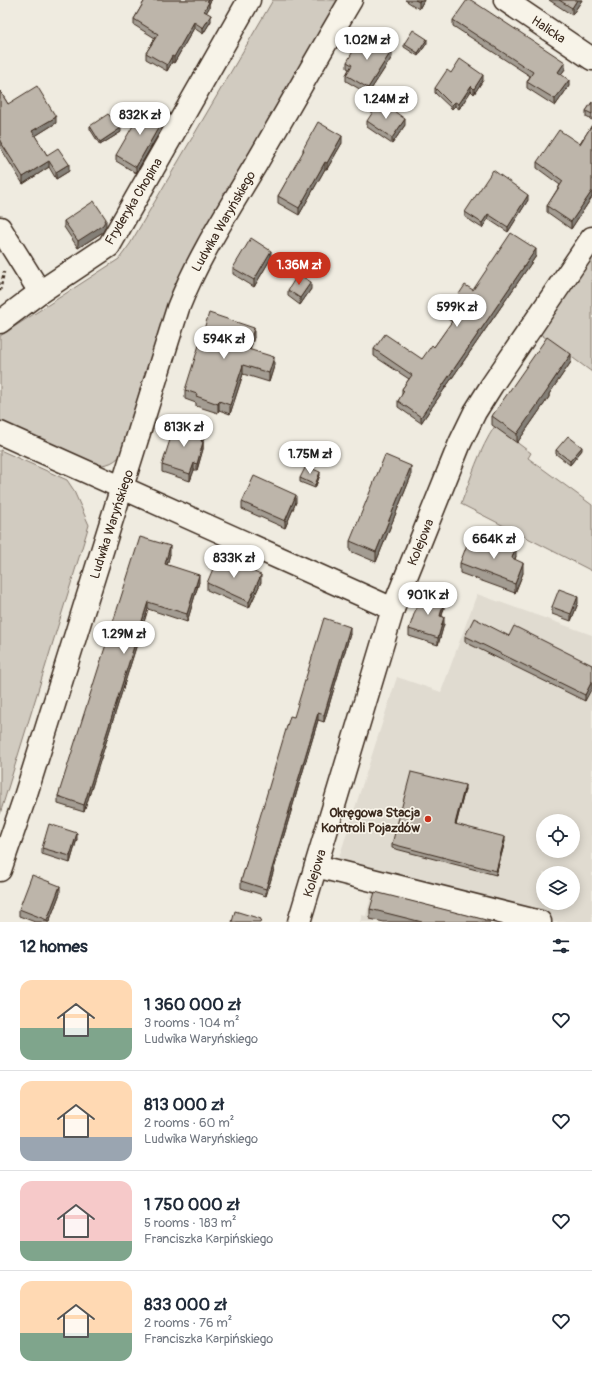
<!DOCTYPE html>
<meta charset="utf-8">
<style>
body{margin:0;font-family:Pangolin,sans-serif;background:#f6f6f7;color:#1f2937;height:100vh;display:flex;flex-direction:column;font-size:15px;white-space:nowrap}
*{box-sizing:border-box;margin:0}
p{font-size:13px;color:#747a83}
.icon{flex:none;width:22px;height:22px;fill:none;stroke:currentColor;stroke-width:2;stroke-linecap:round;stroke-linejoin:round}
.map{position:relative;height:922px;overflow:hidden}
.details{display:flex;flex-direction:column;background:#fff;flex:1}
.details>*{flex:none}
.buttons{position:absolute;left:536px;top:814px;display:grid;gap:8px}
.buttons a{display:grid;place-items:center;width:44px;height:44px;border-radius:50%;background:#fff;box-shadow:0 2px 10px #0003;font-size:20px}
.price{position:absolute;translate:-50% -34px;padding:0 9px;border-radius:14px;background:#fff;color:#222;font-size:13px;line-height:26px;filter:drop-shadow(0 1px 2px #0008)}
.price::after{content:'';position:absolute;left:50%;top:24px;width:12px;height:9px;margin-left:-6px;background:inherit;clip-path:polygon(0 0,100% 0,50% 100%)}
.price.active{background:#c8321e;color:#fff}
ul{padding:0;list-style:none}
li{display:flex;align-items:center;gap:12px;height:100px;padding:0 20px}
li+li{border-top:1px solid #e0e1e3}
li span{display:grid;place-items:center;flex:none;width:112px;height:80px;border-radius:12px;color:#555}
li>.icon{margin-inline-start:auto}
span .icon{width:48px;height:48px;fill:#fffc;stroke-width:1}
li b{font-size:17px}
h2{display:flex;justify-content:space-between;align-items:center;height:48px;padding:0 20px;font-size:17px}
.map>svg:first-child{display:block}
</style>
<div class="map">
<svg width="592" height="922" viewBox="0 0 592 922">
<rect width="100%" height="100%" fill="#efebe0"/>
<filter id="ink" filterUnits="userSpaceOnUse"><feTurbulence type="fractalNoise" baseFrequency=".025" numOctaves="2"/><feDisplacementMap in="SourceGraphic" scale="8" xChannelSelector="R" yChannelSelector="G"/><feConvolveMatrix kernelMatrix="1 2 1 2 8 2 1 2 1" color-interpolation-filters="sRGB"/></filter>
<g filter="url(#ink)">
<path fill="#e0dbd0" fill-rule="evenodd" d="M477,594L592,635V922H360L362,915L366,916L375,880L335,870L397,677L441,692ZM543,821H573V851H543ZM543,873H573V903H543Z"/>
<g fill="#d1cbc0" stroke="#867a6f">
<path d="M273,0H342L208,231L125,450C116,462 108,467 92,464L0,423V336L119,259L130,244L161,191Z"/>
<path d="M592,256V372L539,333Z"/>
<path d="M495,426L531,453L528,458L592,505V571L461,504C471,478 479,450 495,426Z"/>
<path d="M0,450L67,480L73,489L89,525L0,814Z"/>
</g>
<g fill="none" stroke-linecap="round" stroke-linejoin="round">
<g stroke="#3b2a1e" stroke-width="25">
<g id="minor">
<path d="M505,0L592,59"/>
<path d="M0,228L40,292"/>
<path d="M0,322L40,292L109,246L249,0"/>
<path d="M0,433L393,609"/>
<path d="M316,866L540,922"/>
<path d="M0,870L25,797L178,308C198,257 228,211 256,164C288,109 319,54 351,0"/>
<path d="M299,922L393,609L460,443L475,412L492,385L592,238"/>
</g>
</g>
<path stroke="#3b2a1e" stroke-width="2.5" stroke-dasharray="3 3" stroke-linecap="butt" d="M0,291L4,272"/>
<use href="#minor" stroke="#f7f3e8" stroke-width="22"/>
</g>
<g fill="#a39c92" stroke="#3b2a1e">
<path d="M145,0H211L209,4V8L206,12L211,21L203,34L194,28L174,63L172,62L167,71L146,59V53L155,38L134,25V19Z"/>
<path d="M405,0H424L419,9Z"/>
<path d="M549,0H582L572,15Z"/>
<path d="M453,20L565,69L561,74L569,86L555,106L527,88V82L530,76L453,26Z"/>
<path d="M427,43L418,56L404,47V44Z"/>
<path d="M362,47L392,57L368,94L346,81V75L349,69L347,68V62Z"/>
<path d="M451,73L483,80L474,94L471,91L459,109L455,106L452,109L435,93V88Z"/>
<path d="M0,91L8,104L56,123L35,136L47,155L69,171L56,179L49,167L23,184L0,147Z"/>
<path d="M592,102V120L586,117V111Z"/>
<path d="M367,121L405,125L392,144L367,127Z"/>
<path d="M165,123L136,173L116,161V155Z"/>
<path d="M592,125V197L571,229L547,212V206L560,185L537,168V162L580,144Z"/>
<path d="M90,126L121,132L100,145L90,129Z"/>
<path d="M342,143L327,169H325L299,215L278,203V196L303,153V149Z"/>
<path d="M528,200L508,232L488,219L482,228L465,217V212Z"/>
<path d="M64,221L106,226L103,232L78,248L64,227Z"/>
<path d="M536,256L421,423L398,407V401L402,395V389L409,379L374,356V349L422,359L434,347L452,322L447,318V312L473,290Z"/>
<path d="M271,258L254,287L233,274V268Z"/>
<path d="M311,289L300,305L288,296V290Z"/>
<path d="M254,337L250,350L274,366L269,382L243,374L230,414L219,410L218,413L196,406V403L185,399V390Z"/>
<path d="M571,362L549,394V397L517,443L492,425V416Z"/>
<path d="M204,437L203,442V449L197,470H194L190,481L162,472V465Z"/>
<path d="M556,450H582L570,465L556,454Z"/>
<path d="M320,475L315,488L300,482V478Z"/>
<path d="M411,476L376,562L350,551V541Z"/>
<path d="M242,502H296L285,528L242,509Z"/>
<path d="M489,549L516,556L515,560L523,573L515,593L460,573V563Z"/>
<path d="M170,554L167,565L199,582L187,622L148,609L84,812L58,804V796Z"/>
<path d="M261,582L249,608L207,590V583Z"/>
<path d="M578,603L571,621L552,614V607Z"/>
<path d="M444,608L442,616L444,624L438,645L409,636V629Z"/>
<path d="M350,634L324,722L318,720L266,896L241,888V881L294,717Z"/>
<path d="M465,636H509L592,665L585,701L465,642Z"/>
<path d="M465,789L456,825L505,841L496,875L392,848V844Z"/>
<path d="M77,839L70,863L42,854V848Z"/>
<path d="M60,893L49,922H35L19,916V909Z"/>
<path d="M370,909L494,922H384L370,919Z"/>
</g>
<g fill="#847f77" stroke="#3b2a1e">
<path d="M208,0H211L209,4V8L204,17V11Z"/>
<path d="M420,0H424L419,9V2Z"/>
<path d="M577,0H582L572,15V8Z"/>
<path d="M211,15V21L203,34V28Z"/>
<path d="M194,22V28L174,63V57Z"/>
<path d="M427,39V43L418,56V53Z"/>
<path d="M392,50V57L368,94V88Z"/>
<path d="M172,56V62L167,71V65Z"/>
<path d="M565,62V69L558,79V72Z"/>
<path d="M483,75V80L474,94V89Z"/>
<path d="M569,80V86L555,106V99Z"/>
<path d="M471,86V91L459,109V104Z"/>
<path d="M455,102V106L452,109V105Z"/>
<path d="M165,116V123L136,173V167Z"/>
<path d="M56,117V123L32,138V131Z"/>
<path d="M405,119V125L392,144V138Z"/>
<path d="M121,128V132L100,145V142Z"/>
<path d="M342,136V143L327,169V163Z"/>
<path d="M49,161V167L23,184V177Z"/>
<path d="M325,162V169L299,215V208Z"/>
<path d="M69,164V171L56,179V172Z"/>
<path d="M592,191V197L571,229V222Z"/>
<path d="M528,195V200L508,232V227Z"/>
<path d="M488,214V219L482,228V223Z"/>
<path d="M106,219V226L103,232L78,248V241Z"/>
<path d="M536,249V256L421,423V417Z"/>
<path d="M271,251V258L254,287V280Z"/>
<path d="M311,282V289L300,305V298Z"/>
<path d="M254,328V337L248,358V349Z"/>
<path d="M571,354V362L549,394V397L517,443V434Z"/>
<path d="M274,357V366L269,382V373Z"/>
<path d="M243,365V374L230,414V405Z"/>
<path d="M219,401V410L218,413V404Z"/>
<path d="M204,430V437L201,448V441Z"/>
<path d="M203,442V449L197,470V464Z"/>
<path d="M582,447V450L570,465V461Z"/>
<path d="M194,463V470L190,481V474Z"/>
<path d="M411,466V476L376,562V552Z"/>
<path d="M320,472V475L315,488V485Z"/>
<path d="M296,495V502L285,528V521Z"/>
<path d="M170,546V554L165,572V564Z"/>
<path d="M516,546V556L512,568V558Z"/>
<path d="M523,563V573L515,593V584Z"/>
<path d="M199,575V582L187,622V614Z"/>
<path d="M261,575V582L249,608V602Z"/>
<path d="M578,596V603L571,621V614Z"/>
<path d="M444,601V608L440,622V616Z"/>
<path d="M148,602V609L84,812V805Z"/>
<path d="M444,617V624L438,645V638Z"/>
<path d="M350,627V634L324,722V715Z"/>
<path d="M592,681V688L585,701V695Z"/>
<path d="M318,713V720L266,896V889Z"/>
<path d="M465,785V789L455,828V824Z"/>
<path d="M77,833V839L70,863V856Z"/>
<path d="M505,837V841L496,875V871Z"/>
<path d="M60,886V893L49,922H47V920Z"/>
</g>
<g fill="#bdb5aa" stroke="#3b2a1e">
<path d="M145,0H208L207,1L209,2L204,11L211,15L203,28L194,22L174,57L172,56L167,65L146,53L158,34L134,19Z"/>
<path d="M415,0H420L419,2Z"/>
<path d="M467,0H471L565,62L558,72L569,80L555,99L527,82L533,72L453,20Z"/>
<path d="M559,0H577L572,8Z"/>
<path d="M413,30L427,39L418,53L404,44Z"/>
<path d="M368,36L392,50L368,88L346,75L352,65L347,62L357,44L362,47Z"/>
<path d="M460,59L483,75L474,89L471,86L459,104L455,102L452,105L435,88L447,70L451,73Z"/>
<path d="M37,86L56,117L32,131L47,155L58,148L69,164L56,172L49,161L23,177L0,141V91L8,104Z"/>
<path d="M380,101L405,119L392,138L367,121Z"/>
<path d="M592,102V114L586,111Z"/>
<path d="M145,105L165,116L136,167L116,155Z"/>
<path d="M108,114L121,128L100,142L90,126Z"/>
<path d="M318,122L342,136L327,163L325,162L299,208L278,196L304,150L303,149Z"/>
<path d="M592,125V191L571,222L547,206L563,181L537,162L559,130L580,144Z"/>
<path d="M493,170L528,195L508,227L488,214L482,223L465,212Z"/>
<path d="M94,201L106,219L103,225L78,241L64,221Z"/>
<path d="M511,233L536,249L421,417L398,401L404,391L402,389L412,375L374,349L385,334L422,359L432,345L434,347L455,317L447,312L465,285L473,290Z"/>
<path d="M251,238L271,251L254,280L233,268Z"/>
<path d="M298,274L311,282L300,298L288,290Z"/>
<path d="M209,313L254,328L248,349L274,357L269,373L243,365L230,405L219,401L218,404L196,396L197,394L185,390Z"/>
<path d="M547,337L571,354L548,388H549L517,434L492,416Z"/>
<path d="M176,421L204,430L201,441L203,442L197,464L194,463L190,474L162,465Z"/>
<path d="M568,436L582,447L570,461L556,450Z"/>
<path d="M385,455L411,466L376,552L350,541Z"/>
<path d="M306,466L320,472L315,485L300,478Z"/>
<path d="M254,476L296,495L285,521L242,502Z"/>
<path d="M140,537L170,546L165,564L199,575L187,614L148,602L84,805L58,796Z"/>
<path d="M498,539L516,546L512,558L523,563L515,584L460,563L468,542L489,549L492,540Z"/>
<path d="M218,557L261,575L249,602L207,583Z"/>
<path d="M559,589L578,596L571,614L552,607Z"/>
<path d="M421,594L444,601L440,616L444,617L438,638L409,629Z"/>
<path d="M324,618L350,627L324,715L318,713L266,889L241,881L290,716L294,717Z"/>
<path d="M474,618L509,636L514,626L592,665V681L585,695L465,636Z"/>
<path d="M411,772L465,785L455,824L505,837L496,871L392,844Z"/>
<path d="M49,824L77,833L70,856L42,848Z"/>
<path d="M32,875L60,886L47,920L19,909Z"/>
<path d="M375,892L494,922H422L370,909Z"/>
<path d="M235,911L261,919L260,922H232Z"/>
</g>
</g>
<circle fill="#c8321e" stroke="#f7f3e8" stroke-width="1.5" cx="428" cy="819" r="4"/>
<g text-anchor="middle" stroke-width="3.5" stroke-linejoin="round" paint-order="stroke">
<g font-size="13" fill="#3b2a1e" stroke="#f7f3e8">
<text transform="translate(549 29) rotate(34)" y="5">Halicka</text>
<text transform="translate(133 201) rotate(-59)" y="5">Fryderyka Chopina</text>
<text transform="translate(223 221) rotate(-60)" y="5">Ludwika Waryńskiego</text>
<text transform="translate(111 524) rotate(-72)" y="5">Ludwika Waryńskiego</text>
<text transform="translate(420 542) rotate(-68)" y="5">Kolejowa</text>
<text transform="translate(314 873) rotate(-73)" y="5">Kolejowa</text>
</g>
<g font-size="13" font-weight="bold" fill="#3b2a1e" stroke="#f7f3e8" text-anchor="end">
<text x="420" y="817">Okręgowa Stacja<tspan x="420" dy="15">Kontroli Pojazdów</tspan></text>
</g>
</g>
</svg>
<div class="buttons">
<a><svg class="icon" aria-label="locate" viewBox="0 0 24 24"><circle cx="12" cy="12" r="6"/><path d="M12 2v4M12 18v4M2 12h4M18 12h4"/></svg></a>
<a><svg class="icon" aria-label="layers" viewBox="0 0 24 24"><path d="M12 4l9 5-9 5-9-5zM3 14l9 5 9-5"/></svg></a>
</div>
<b class="price" style="left:367px;top:61px">1.02M zł</b>
<b class="price" style="left:386px;top:120px">1.24M zł</b>
<b class="price" style="left:140px;top:136px">832K zł</b>
<b class="price active" style="left:299px;top:286px">1.36M zł</b>
<b class="price" style="left:457px;top:328px">599K zł</b>
<b class="price" style="left:224px;top:360px">594K zł</b>
<b class="price" style="left:184px;top:448px">813K zł</b>
<b class="price" style="left:310px;top:475px">1.75M zł</b>
<b class="price" style="left:494px;top:560px">664K zł</b>
<b class="price" style="left:234px;top:579px">833K zł</b>
<b class="price" style="left:428px;top:616px">901K zł</b>
<b class="price" style="left:124px;top:655px">1.29M zł</b>
</div>
<section class="details">
<h2>12 homes<svg class="icon" aria-label="filters" viewBox="0 0 24 24"><path d="M4 7h16M4 17h16"/><circle cx="9" cy="7" r="2"/><circle cx="15" cy="17" r="2"/></svg></h2>
<ul>
<li><span style="background:linear-gradient(#ffd9b3 60%,#7fa58c 0)"><svg class="icon" aria-label="home" viewBox="0 0 24 24"><path d="M3 11l9-7 9 7M6 9v11h12V9"/></svg></span><div><b>1 360 000 zł</b><p>3 rooms · 104 m²</p><p>Ludwika Waryńskiego</p></div><svg class="icon" aria-label="heart" viewBox="0 0 24 24"><path d="M12 20l-8-8c-3-5 5-10 8-4 3-6 11-1 8 4z"/></svg></li>
<li><span style="background:linear-gradient(#ffd9b3 70%,#9aa5b1 0)"><svg class="icon" aria-label="home" viewBox="0 0 24 24"><path d="M3 11l9-7 9 7M6 9v11h12V9"/></svg></span><div><b>813 000 zł</b><p>2 rooms · 60 m²</p><p>Ludwika Waryńskiego</p></div><svg class="icon" aria-label="heart" viewBox="0 0 24 24"><path d="M12 20l-8-8c-3-5 5-10 8-4 3-6 11-1 8 4z"/></svg></li>
<li><span style="background:linear-gradient(#f6c9c9 75%,#7fa58c 0)"><svg class="icon" aria-label="home" viewBox="0 0 24 24"><path d="M3 11l9-7 9 7M6 9v11h12V9"/></svg></span><div><b>1 750 000 zł</b><p>5 rooms · 183 m²</p><p>Franciszka Karpińskiego</p></div><svg class="icon" aria-label="heart" viewBox="0 0 24 24"><path d="M12 20l-8-8c-3-5 5-10 8-4 3-6 11-1 8 4z"/></svg></li>
<li><span style="background:linear-gradient(#ffd9b3 65%,#7fa58c 0)"><svg class="icon" aria-label="home" viewBox="0 0 24 24"><path d="M3 11l9-7 9 7M6 9v11h12V9"/></svg></span><div><b>833 000 zł</b><p>2 rooms · 76 m²</p><p>Franciszka Karpińskiego</p></div><svg class="icon" aria-label="heart" viewBox="0 0 24 24"><path d="M12 20l-8-8c-3-5 5-10 8-4 3-6 11-1 8 4z"/></svg></li>
</ul>
</section>
